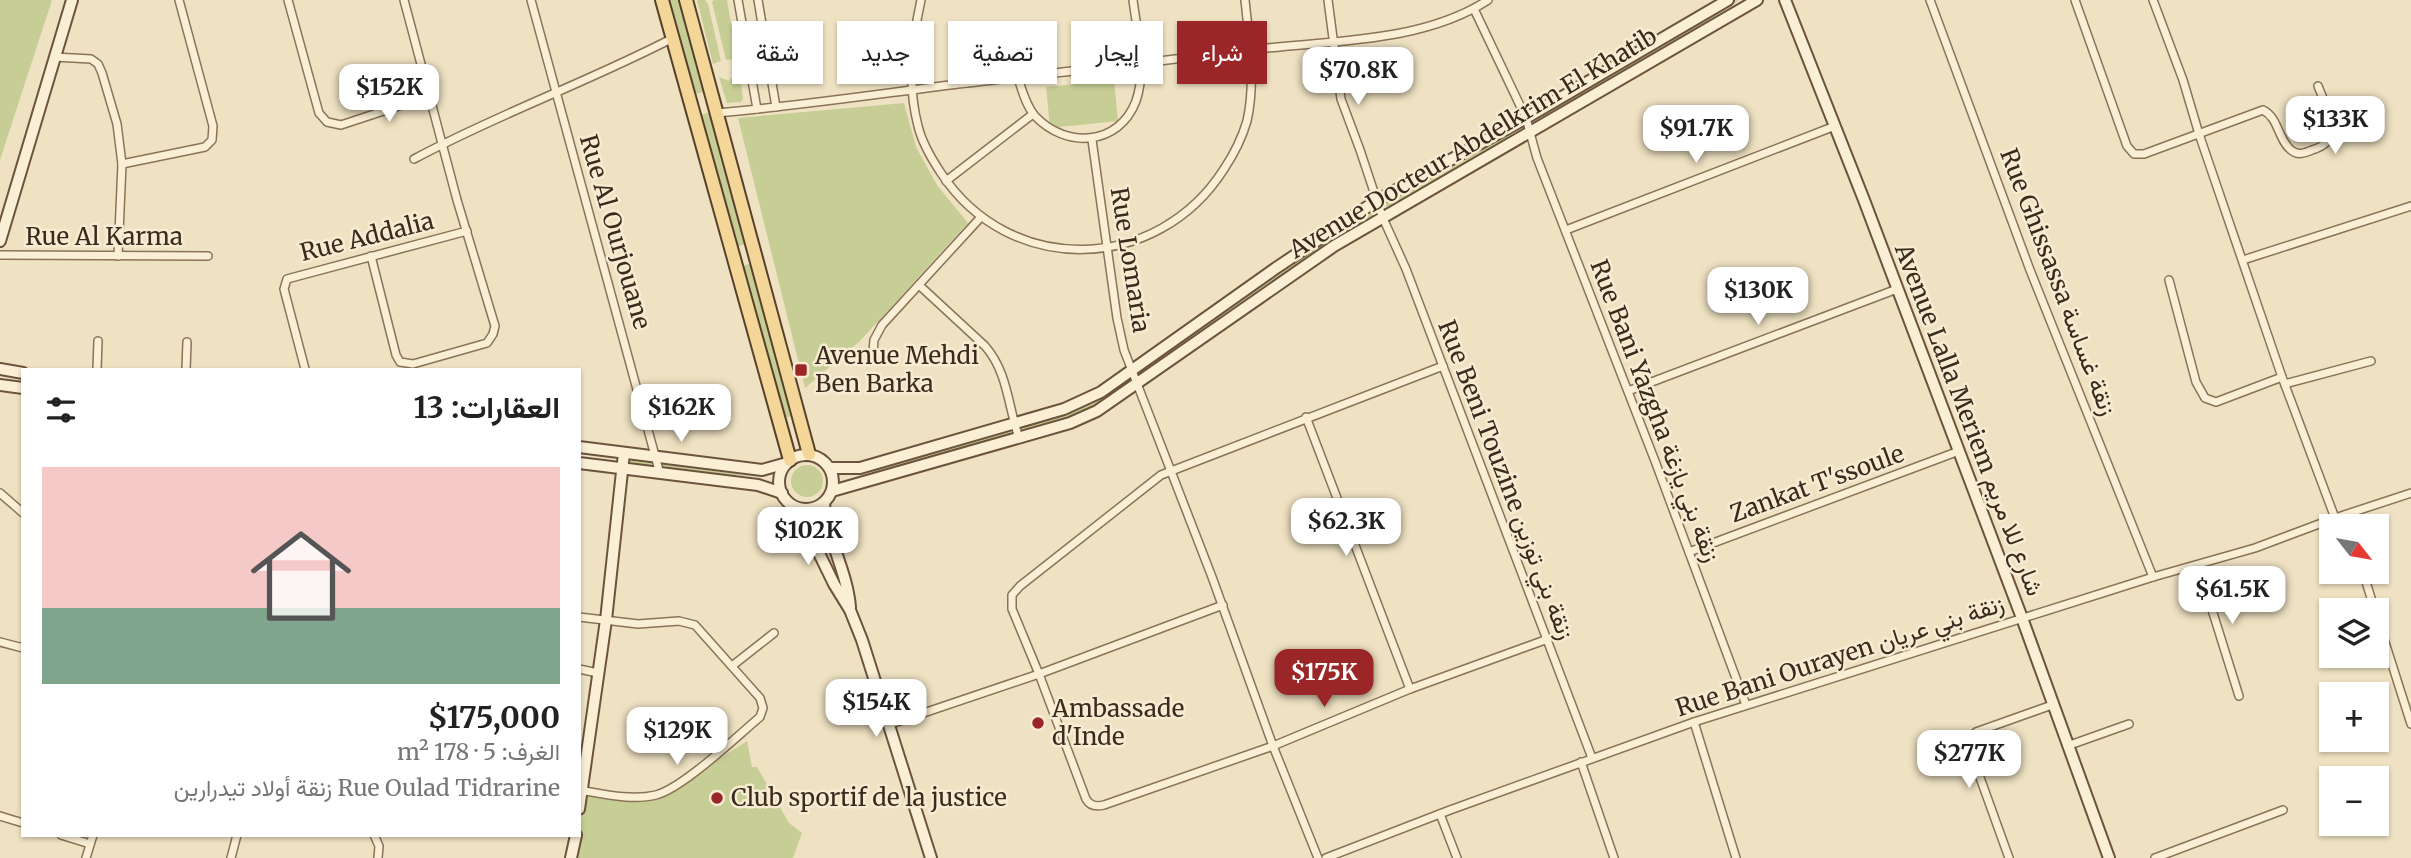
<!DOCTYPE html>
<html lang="ar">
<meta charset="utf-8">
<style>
body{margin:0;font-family:Merriweather,Vazirmatn,serif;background:#f6f6f6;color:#222;direction:rtl;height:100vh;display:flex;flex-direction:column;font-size:26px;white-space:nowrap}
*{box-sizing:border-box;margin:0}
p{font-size:23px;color:#767676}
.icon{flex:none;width:38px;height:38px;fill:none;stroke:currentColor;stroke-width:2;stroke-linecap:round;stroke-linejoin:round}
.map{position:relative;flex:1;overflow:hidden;direction:ltr}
.side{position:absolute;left:21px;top:368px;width:560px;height:469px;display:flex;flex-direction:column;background:#fff;border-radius:0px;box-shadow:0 2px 5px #0004;direction:rtl}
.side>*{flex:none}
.guide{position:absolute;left:602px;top:21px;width:665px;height:63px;direction:rtl;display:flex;gap:14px}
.needle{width:46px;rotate:121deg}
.fabs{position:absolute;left:2319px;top:514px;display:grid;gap:14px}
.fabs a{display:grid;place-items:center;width:70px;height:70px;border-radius:0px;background:#fff;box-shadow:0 2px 5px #0004;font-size:35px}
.price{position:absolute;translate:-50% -60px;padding:0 16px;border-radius:14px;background:#fff;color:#222;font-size:23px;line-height:46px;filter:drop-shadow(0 2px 4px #0008)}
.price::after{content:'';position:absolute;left:50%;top:42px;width:21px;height:16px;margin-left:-10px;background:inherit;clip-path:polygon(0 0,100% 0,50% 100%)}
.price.on{background:#9b2627;color:#fff}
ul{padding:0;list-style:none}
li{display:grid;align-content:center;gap:14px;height:371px;padding:0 21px}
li+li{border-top:2px solid #e0e0e0}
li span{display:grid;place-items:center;height:217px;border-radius:0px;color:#555}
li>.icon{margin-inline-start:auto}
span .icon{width:126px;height:126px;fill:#fffc;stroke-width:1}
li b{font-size:30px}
h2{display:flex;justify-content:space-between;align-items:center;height:84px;padding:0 21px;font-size:30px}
.chip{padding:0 24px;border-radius:0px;background:#fff;box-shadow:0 2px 5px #0004;font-size:24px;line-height:63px}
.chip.on{background:#9b2627;color:#fff}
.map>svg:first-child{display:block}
</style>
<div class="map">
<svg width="2411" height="858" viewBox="0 0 2411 858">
<rect width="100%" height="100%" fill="#efe2c2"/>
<g fill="#c7ce95">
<path d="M0,0H52L0,160Z"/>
<path d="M669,0H679L705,92L694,94Z"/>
<path d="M697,0H705L708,4L721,61L713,64Z"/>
<path d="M714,0H727L738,63L733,62L732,59L726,60L712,2Z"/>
<path d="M1736,0H1739L1702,25L1545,117L1541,116V113Z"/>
<path d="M739,67L743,99L741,102L727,103L719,77L729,81Z"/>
<path d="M1114,80L1118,121L1050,128L1046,87Z"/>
<path d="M904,103L916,147L937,185L968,223L860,341L805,388L738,118Z"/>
<path d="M711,112L746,244L736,247L700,115Z"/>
<path d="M1509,131L1513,132L1511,136L1389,207L1384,206L1385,203Z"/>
<path d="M1371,211L1375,212L1374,215L1344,234L1139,374L1138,372L1265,281Z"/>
<path d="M752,263L793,416L784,418L742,266Z"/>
<path d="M1126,381L1130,383C1095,408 1065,419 1024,431L1020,429L1021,426L1102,397Z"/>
<path d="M1011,430L1010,435L872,474L871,471L959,443Z"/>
<path d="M632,459L749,476L700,473L632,464L629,462Z"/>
<circle cx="807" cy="481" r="16"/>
<path d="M747,741L752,767H757L789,823L802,833L793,858H571C578,838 581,818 586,797L656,800Z"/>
</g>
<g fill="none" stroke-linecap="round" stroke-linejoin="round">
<g stroke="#8a7358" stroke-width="10">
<g id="street">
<path d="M288,0L319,113L327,122L341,125L429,96"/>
<path d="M531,0L660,474"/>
<path d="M738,0L757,109"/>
<path d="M758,0L776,107"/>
<path d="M921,0C912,41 907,84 918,126C922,143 931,158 941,173C1010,278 1158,273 1224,169C1234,154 1242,138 1247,121C1256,81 1249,40 1245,0"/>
<path d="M1328,0L1341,99L1360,150L1382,216L1406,269L1592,758"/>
<path d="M1930,0L2030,270L2153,577"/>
<path d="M2075,0L2127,146L2134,154H2144L2263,110C2279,118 2278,140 2291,150C2298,156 2305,153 2312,150C2347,140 2327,110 2318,86"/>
<path d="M2153,0L2183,80L2199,134L2282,377L2335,518"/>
<path d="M1474,9L1526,118L1537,158L1655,461L1746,705"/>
<path d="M54,57L91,59L98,64L102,73L117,124L122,164L118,256"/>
<path d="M1018,78C1022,90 1026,106 1035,116C1066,149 1119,146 1136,101C1147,69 1137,32 1133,0"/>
<path d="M717,113C797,106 878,94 958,84C1053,73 1147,63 1242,51C1321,40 1419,45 1488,0"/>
<path d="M1092,140L1117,318L1124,350L1212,577L1273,746L1318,858"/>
<path d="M414,159C498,114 588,82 673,38"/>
<path d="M122,164L205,147L212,140L213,126L179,0"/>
<path d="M946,181L1033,114"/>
<path d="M1566,230L1835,126"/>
<path d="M0,255L208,256"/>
<path d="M371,256L396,355L400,362L413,364L487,343L493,334L495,326L457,200L404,0"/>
<path d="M2243,260L2411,206"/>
<path d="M2169,280L2196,382L2205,398L2216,402L2282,377"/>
<path d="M919,285L985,346C1008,372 1008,407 1019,438"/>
<path d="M873,352L874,340L882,325L981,217"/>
<path d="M1443,366L1161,475L1020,586L1012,595V609L1039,674L1086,799C1090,806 1096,807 1104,805L1273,746L1410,689L1545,640"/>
<path d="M97,369L98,341"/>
<path d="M186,369L187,342"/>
<path d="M305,369L284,289L287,279L467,231"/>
<path d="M2285,384L2371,361"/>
<path d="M1628,391L1897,289"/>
<path d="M1306,417L1410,689"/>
<path d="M0,493L23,513"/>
<path d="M2345,515L2349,527"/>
<path d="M1689,552L1959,451"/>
<path d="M2198,565L2239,696"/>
<path d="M2363,572L2375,611"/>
<path d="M2376,614L2411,724"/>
<path d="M579,617L638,624L679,621L695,625L760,698L763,708L760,717C736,737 683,788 656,795C632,801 603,794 579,790"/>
<path d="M0,642L23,648"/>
<path d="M732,666L774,633"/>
<path d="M579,669L598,673"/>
<path d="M1694,722L1736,858"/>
<path d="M888,725L1039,674L1223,605"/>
<path d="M2067,746L2129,724"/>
<path d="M1581,762L1614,858"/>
<path d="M1440,814L1457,858"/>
<path d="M0,816L23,823"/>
<path d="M61,835L90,844"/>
<path d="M374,835L379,846L378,858"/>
<path d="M86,858L93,835"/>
<path d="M231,858L237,835"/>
<path d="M1326,858L1450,810L1694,722L2153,577L2255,548L2335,518L2411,493"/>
<path d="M2009,858L1969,747V740L1976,732L2052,705"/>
<path d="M2155,858L2283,810"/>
</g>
</g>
<g stroke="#6c533c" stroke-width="14">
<g id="secondary">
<path d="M1785,0L1864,200L2022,618L2109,858"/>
<path d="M0,241L72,0"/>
<path d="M0,369L23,373"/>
<path d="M0,385L23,388"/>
<path d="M579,447L762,470L787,463"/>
<circle cx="806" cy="482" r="27"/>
<path d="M579,463L758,485L782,493"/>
<path d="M830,468H860L1064,409L1101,392L1276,268L1376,201L1526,118L1728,0"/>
<path d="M832,491L1070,423L1097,411L1334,246L1757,0"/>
<path d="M824,503C827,539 847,571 850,607"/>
<path d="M797,508L834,584L850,610L862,640L931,858"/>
<path d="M579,809L606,620L624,453"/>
<path d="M571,858L576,835"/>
</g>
</g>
<g stroke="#57412d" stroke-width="16">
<g id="primary">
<path d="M662,0L790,460"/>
<path d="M686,0L809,454"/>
</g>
</g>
<use href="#street" stroke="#faefd5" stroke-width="7"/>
<use href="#secondary" stroke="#faefd5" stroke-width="10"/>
<use href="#primary" stroke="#f4d798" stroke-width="12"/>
</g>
<g fill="#9b2627" stroke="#f7ecd2" stroke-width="2.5">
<rect x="794" y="363" width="14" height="14" rx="3.5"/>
<circle cx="1038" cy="723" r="7"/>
<circle cx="717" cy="798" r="7"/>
</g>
<g text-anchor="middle" stroke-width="5" stroke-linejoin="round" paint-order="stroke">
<g font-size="24" fill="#392b1d" stroke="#f7ecd2">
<text transform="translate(1473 143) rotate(-31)" y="8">Avenue Docteur Abdelkrim El Khatib</text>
<text transform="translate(615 232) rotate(74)" y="8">Rue Al Ourjouane</text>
<text x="104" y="245">Rue Al Karma</text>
<text transform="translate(367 237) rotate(-14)" y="8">Rue Addalia</text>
<text transform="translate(1130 260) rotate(81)" y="8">Rue Lomaria</text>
<text transform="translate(2058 282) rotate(69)" y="8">Rue Ghissassa زنقة غساسة</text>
<text transform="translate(1655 411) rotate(69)" y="8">Rue Bani Yazgha زنقة بني يازغة</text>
<text transform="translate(1969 420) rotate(69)" y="8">Avenue Lalla Meriem شارع للا مريم</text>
<text transform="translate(1506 480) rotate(69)" y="8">Rue Beni Touzine زنقة بني توزين</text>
<text transform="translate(1817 484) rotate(-20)" y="8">Zankat T'ssoule</text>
<text transform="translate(1840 656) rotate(-18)" y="8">Rue Bani Ourayen زنقة بني عريان</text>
</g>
<g font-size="24" fill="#392b1d" stroke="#f7ecd2" text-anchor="start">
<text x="815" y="364">Avenue Mehdi<tspan x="815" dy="28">Ben Barka</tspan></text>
<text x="1052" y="717">Ambassade<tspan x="1052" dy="28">d'Inde</tspan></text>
<text x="731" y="806">Club sportif de la justice</text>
</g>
</g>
</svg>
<div class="fabs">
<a><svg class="needle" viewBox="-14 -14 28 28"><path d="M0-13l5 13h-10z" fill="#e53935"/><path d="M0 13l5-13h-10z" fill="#767676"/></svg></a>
<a><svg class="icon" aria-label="layers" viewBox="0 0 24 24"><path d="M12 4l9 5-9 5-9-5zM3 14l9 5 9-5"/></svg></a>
<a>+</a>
<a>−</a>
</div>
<b class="price" style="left:1358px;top:107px">$70.8K</b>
<b class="price" style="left:389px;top:124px">$152K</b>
<b class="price" style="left:2335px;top:156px">$133K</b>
<b class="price" style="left:1696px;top:165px">$91.7K</b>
<b class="price" style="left:1758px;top:327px">$130K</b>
<b class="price" style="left:681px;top:444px">$162K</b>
<b class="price" style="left:1346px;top:558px">$62.3K</b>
<b class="price" style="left:808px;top:567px">$102K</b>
<b class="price" style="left:2232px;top:626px">$61.5K</b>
<b class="price on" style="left:1324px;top:709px">$175K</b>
<b class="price" style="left:876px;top:739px">$154K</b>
<b class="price" style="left:677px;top:767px">$129K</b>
<b class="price" style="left:1969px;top:790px">$277K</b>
<div class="guide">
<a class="chip on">شراء</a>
<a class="chip">إيجار</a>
<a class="chip">تصفية</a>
<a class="chip">جديد</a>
<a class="chip">شقة</a>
</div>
<section class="side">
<h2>العقارات: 13<svg class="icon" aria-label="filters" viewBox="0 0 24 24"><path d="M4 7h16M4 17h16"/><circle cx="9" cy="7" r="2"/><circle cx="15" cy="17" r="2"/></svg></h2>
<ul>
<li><span style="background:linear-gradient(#f6c9c9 65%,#7fa58c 0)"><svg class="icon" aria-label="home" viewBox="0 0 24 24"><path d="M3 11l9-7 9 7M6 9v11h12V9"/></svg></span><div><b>$175,000</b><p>الغرف: 5 · 178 m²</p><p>Rue Oulad Tidrarine زنقة أولاد تيدرارين</p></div></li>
</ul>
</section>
</div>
